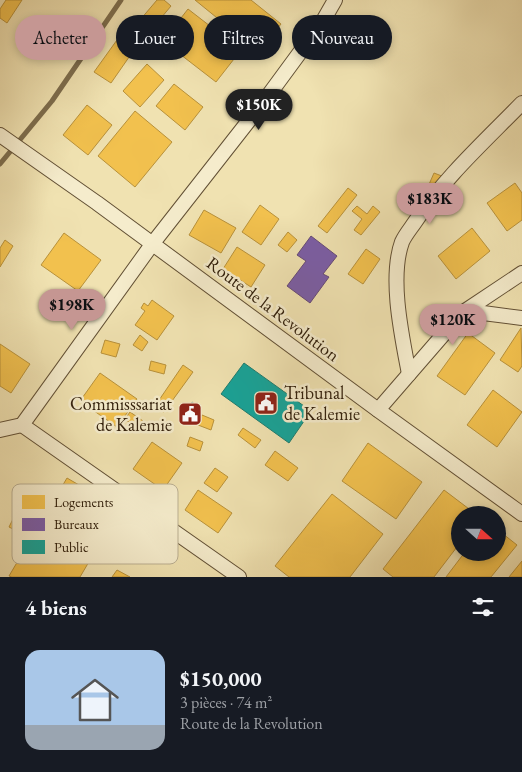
<!DOCTYPE html>
<html lang="fr">
<meta charset="utf-8">
<style>
body{margin:0;font-family:"EB Garamond",serif;background:#242831;color:#f1f3f6;height:100vh;display:flex;flex-direction:column;font-size:19px;white-space:nowrap}
*{box-sizing:border-box;margin:0}
p{font-size:16px;color:#9ea1a6}
.icon{flex:none;width:28px;height:28px;fill:none;stroke:currentColor;stroke-width:2;stroke-linecap:round;stroke-linejoin:round}
.map{position:relative;height:577px;overflow:hidden}
.panel{display:flex;flex-direction:column;background:#171b24;flex:1}
.panel>*{flex:none}
.hud{position:absolute;left:15px;top:15px;width:492px;height:45px;display:flex;gap:10px}
.needle{width:32px;rotate:111deg}
.controls{position:absolute;left:451px;top:506px;display:grid;gap:10px}
.controls a{display:grid;place-items:center;width:55px;height:55px;border-radius:50%;background:#171b24;box-shadow:0 2px 8px #0003;font-size:25px}
.price{position:absolute;translate:-50% -42px;padding:0 11px;border-radius:18px;background:#c59692;color:#111;font-size:16px;line-height:32px;filter:drop-shadow(0 1px 2px #0008)}
.price::after{content:'';position:absolute;left:50%;top:30px;width:15px;height:11px;margin-left:-8px;background:inherit;clip-path:polygon(0 0,100% 0,50% 100%)}
.price.active{background:#222;color:#fff}
ul{padding:0;list-style:none}
li{display:flex;align-items:center;gap:15px;height:125px;padding:0 25px}
li+li{border-top:1px solid #363941}
li span{display:grid;place-items:center;flex:none;width:140px;height:100px;border-radius:15px;color:#555}
li>.icon{margin-inline-start:auto}
span .icon{width:60px;height:60px;fill:#fffc;stroke-width:1}
li b{font-size:21px}
h2{display:flex;justify-content:space-between;align-items:center;height:60px;padding:0 25px;font-size:21px}
.chip{padding:0 18px;border-radius:22px;background:#171b24;box-shadow:0 2px 8px #0003;font-size:18px;line-height:45px}
.chip.active{background:#c59692;color:#111}
.map>svg:first-child{display:block}
</style>
<div class="map">
<svg width="522" height="577" viewBox="0 0 522 577">
<rect width="100%" height="100%" fill="#f0e2b1"/>
<filter id="stains"><feTurbulence type="fractalNoise" baseFrequency=".004" numOctaves="4"/><feColorMatrix values="0 0 0 0 .2 0 0 0 0 .09 0 0 0 0 .02 0 0 0 .5 -.17"/></filter>
<radialGradient id="worn" r=".72"><stop offset=".6" stop-color="#630" stop-opacity="0"/><stop offset="1" stop-color="#630" stop-opacity=".3"/></radialGradient>
<g fill="#f2c14e" stroke="#b8913a">
<path d="M6,0H22L7,23L0,18V9Z"/>
<path d="M157,0H164L171,6L151,30L140,20Z"/>
<path d="M195,0H251L281,24L259,52Z"/>
<path d="M188,9L241,50L216,82L163,41Z"/>
<path d="M127,26L143,37L111,83L94,72Z"/>
<path d="M147,64L164,80L140,107L123,91Z"/>
<path d="M174,84L203,107L185,130L156,106Z"/>
<path d="M87,105L112,125L88,155L63,135Z"/>
<path d="M135,111L172,142L135,187L98,156Z"/>
<path d="M434,173L447,178L440,194L427,189Z"/>
<path d="M515,183L522,193V220L507,231L487,203Z"/>
<path d="M348,188L357,195L327,233L318,226Z"/>
<path d="M260,205L279,219L261,245L242,232Z"/>
<path d="M357,206L367,214L373,206L380,212L361,235L354,230L362,219L352,211Z"/>
<path d="M204,210L236,228L221,253L189,235Z"/>
<path d="M472,228L490,251L456,279L438,256Z"/>
<path d="M288,232L297,240L287,252L278,245Z"/>
<path d="M64,233L101,260L78,291L41,265Z"/>
<path d="M5,240L13,246L0,267V248Z"/>
<path d="M237,247L265,265L251,287L223,269Z"/>
<path d="M366,249L380,259L363,284L348,274Z"/>
<path d="M152,300L174,316L157,340L135,325L145,311L141,308L144,303L148,306Z"/>
<path d="M521,328L522,366L518,372L500,360Z"/>
<path d="M468,333L495,353L465,395L437,376Z"/>
<path d="M140,335L148,342L142,351L133,345Z"/>
<path d="M105,340L120,344L116,357L101,353Z"/>
<path d="M0,344L30,364L11,393L0,386Z"/>
<path d="M151,361L166,365L164,374L149,370Z"/>
<path d="M183,365L193,372L164,412L155,406Z"/>
<path d="M100,373L137,399L117,427L80,401Z"/>
<path d="M493,390L522,412L497,447L467,425Z"/>
<path d="M130,412L143,421L138,429L125,419Z"/>
<path d="M202,415L214,420L211,430L198,425Z"/>
<path d="M243,428L261,440L255,448L238,435Z"/>
<path d="M190,437L203,442L200,451L187,446Z"/>
<path d="M152,442L182,463L163,490L133,469Z"/>
<path d="M368,443L422,482L396,519L342,481Z"/>
<path d="M275,451L298,468L288,481L265,465Z"/>
<path d="M215,468L228,477L217,492L204,483Z"/>
<path d="M67,478L120,509L80,577H12L9,576Z"/>
<path d="M198,490L232,513L218,533L185,510Z"/>
<path d="M444,490L477,515H460V543L434,577H393L383,569Z"/>
<path d="M332,494L383,534L350,577H289L275,566Z"/>
<path d="M15,515L33,523L27,536L9,527Z"/>
<path d="M498,530L517,545L491,577H446L465,552H498Z"/>
<path d="M522,561V577H509Z"/>
<path d="M117,570L130,577H112Z"/>
</g>
<path fill="#7b5ea7" stroke="#654b78" d="M311,236L337,256L323,274L329,277L310,303L287,286L306,261L297,255Z"/>
<g fill="#17a398" stroke="#1f7c6e">
<path d="M244,363L311,411L289,443L221,394Z"/>
<path d="M192,402L201,409L193,420L184,413Z"/>
</g>
<g fill="none" stroke-linecap="round" stroke-linejoin="round">
<path stroke="#7d6d4d" stroke-width="5" d="M0,164L52,101L121,0"/>
<g stroke="#625035" stroke-width="16">
<g id="minor">
<path d="M0,135L97,203L378,410L522,514"/>
<path d="M462,313H483L522,318"/>
<path d="M409,374C402,337 389,278 402,242C405,235 411,228 415,222C444,178 485,141 522,103"/>
<path d="M378,410L462,313L522,273"/>
<path d="M22,425L239,577"/>
<path d="M0,430L22,425L153,243L265,100L323,21L335,0"/>
</g>
</g>
<use href="#minor" stroke="#f5eccc" stroke-width="14"/>
</g>
<defs>
<g id="civic-square" transform="scale(1.25)"><rect x="-9" y="-9" width="18" height="18" rx="4" fill="#8f2418" stroke="#f5eccc"/><path d="M-.6-6.5H3V-4.5H.6V-3L4-1V1h2V6H-6V1h2V-1L-.6-3ZM-1.2 2.5V6h2.4V2.5Z" fill="#fff"/></g>
</defs>
<g fill-rule="evenodd">
<use href="#civic-square" x="266" y="403"/>
<use href="#civic-square" x="190" y="414"/>
</g>
<g text-anchor="middle" stroke-width="5" stroke-linejoin="round" paint-order="stroke">
<g font-size="18" fill="#32200c" stroke="#f5eccc">
<text transform="translate(273 309) rotate(37)" y="6">Route de la Revolution</text>
</g>
<g font-size="18" fill="#32200c" stroke="#f5eccc" text-anchor="start">
<text x="284" y="399">Tribunal<tspan x="284" dy="21">de Kalemie</tspan></text>
<text x="172" y="410" text-anchor="end">Commisssariat<tspan x="172" dy="21">de Kalemie</tspan></text>
</g>
</g>
<rect x="12" y="484" width="166" height="80" rx="8" fill="#f5eccc" stroke="#baaf92" stroke-width="1"/>
<rect x="22" y="495" width="23" height="14" fill="#f2c14e"/>
<rect x="22" y="518" width="23" height="13" fill="#7b5ea7"/>
<rect x="22" y="540" width="23" height="14" fill="#17a398"/>
<g font-size="14" fill="#32200c">
<text x="54" y="507">Logements</text>
<text x="54" y="529">Bureaux</text>
<text x="54" y="552">Public</text>
</g>
<rect width="100%" height="100%" filter="url(#stains)"/>
<rect width="100%" height="100%" fill="url(#worn)"/>
</svg>
<div class="controls">
<a><svg class="needle" viewBox="-14 -14 28 28"><path d="M0-13l5 13h-10z" fill="#e53935"/><path d="M0 13l5-13h-10z" fill="#9ea1a6"/></svg></a>
</div>
<b class="price active" style="left:259px;top:131px">$150K</b>
<b class="price" style="left:430px;top:225px">$183K</b>
<b class="price" style="left:72px;top:331px">$198K</b>
<b class="price" style="left:453px;top:346px">$120K</b>
<div class="hud">
<a class="chip active">Acheter</a>
<a class="chip">Louer</a>
<a class="chip">Filtres</a>
<a class="chip">Nouveau</a>
</div>
</div>
<section class="panel">
<h2>4 biens<svg class="icon" aria-label="filters" viewBox="0 0 24 24"><path d="M4 7h16M4 17h16"/><circle cx="9" cy="7" r="2"/><circle cx="15" cy="17" r="2"/></svg></h2>
<ul>
<li><span style="background:linear-gradient(#a9c7e8 75%,#9aa5b1 0)"><svg class="icon" aria-label="home" viewBox="0 0 24 24"><path d="M3 11l9-7 9 7M6 9v11h12V9"/></svg></span><div><b>$150,000</b><p>3 pièces · 74 m²</p><p>Route de la Revolution</p></div></li>
</ul>
</section>
